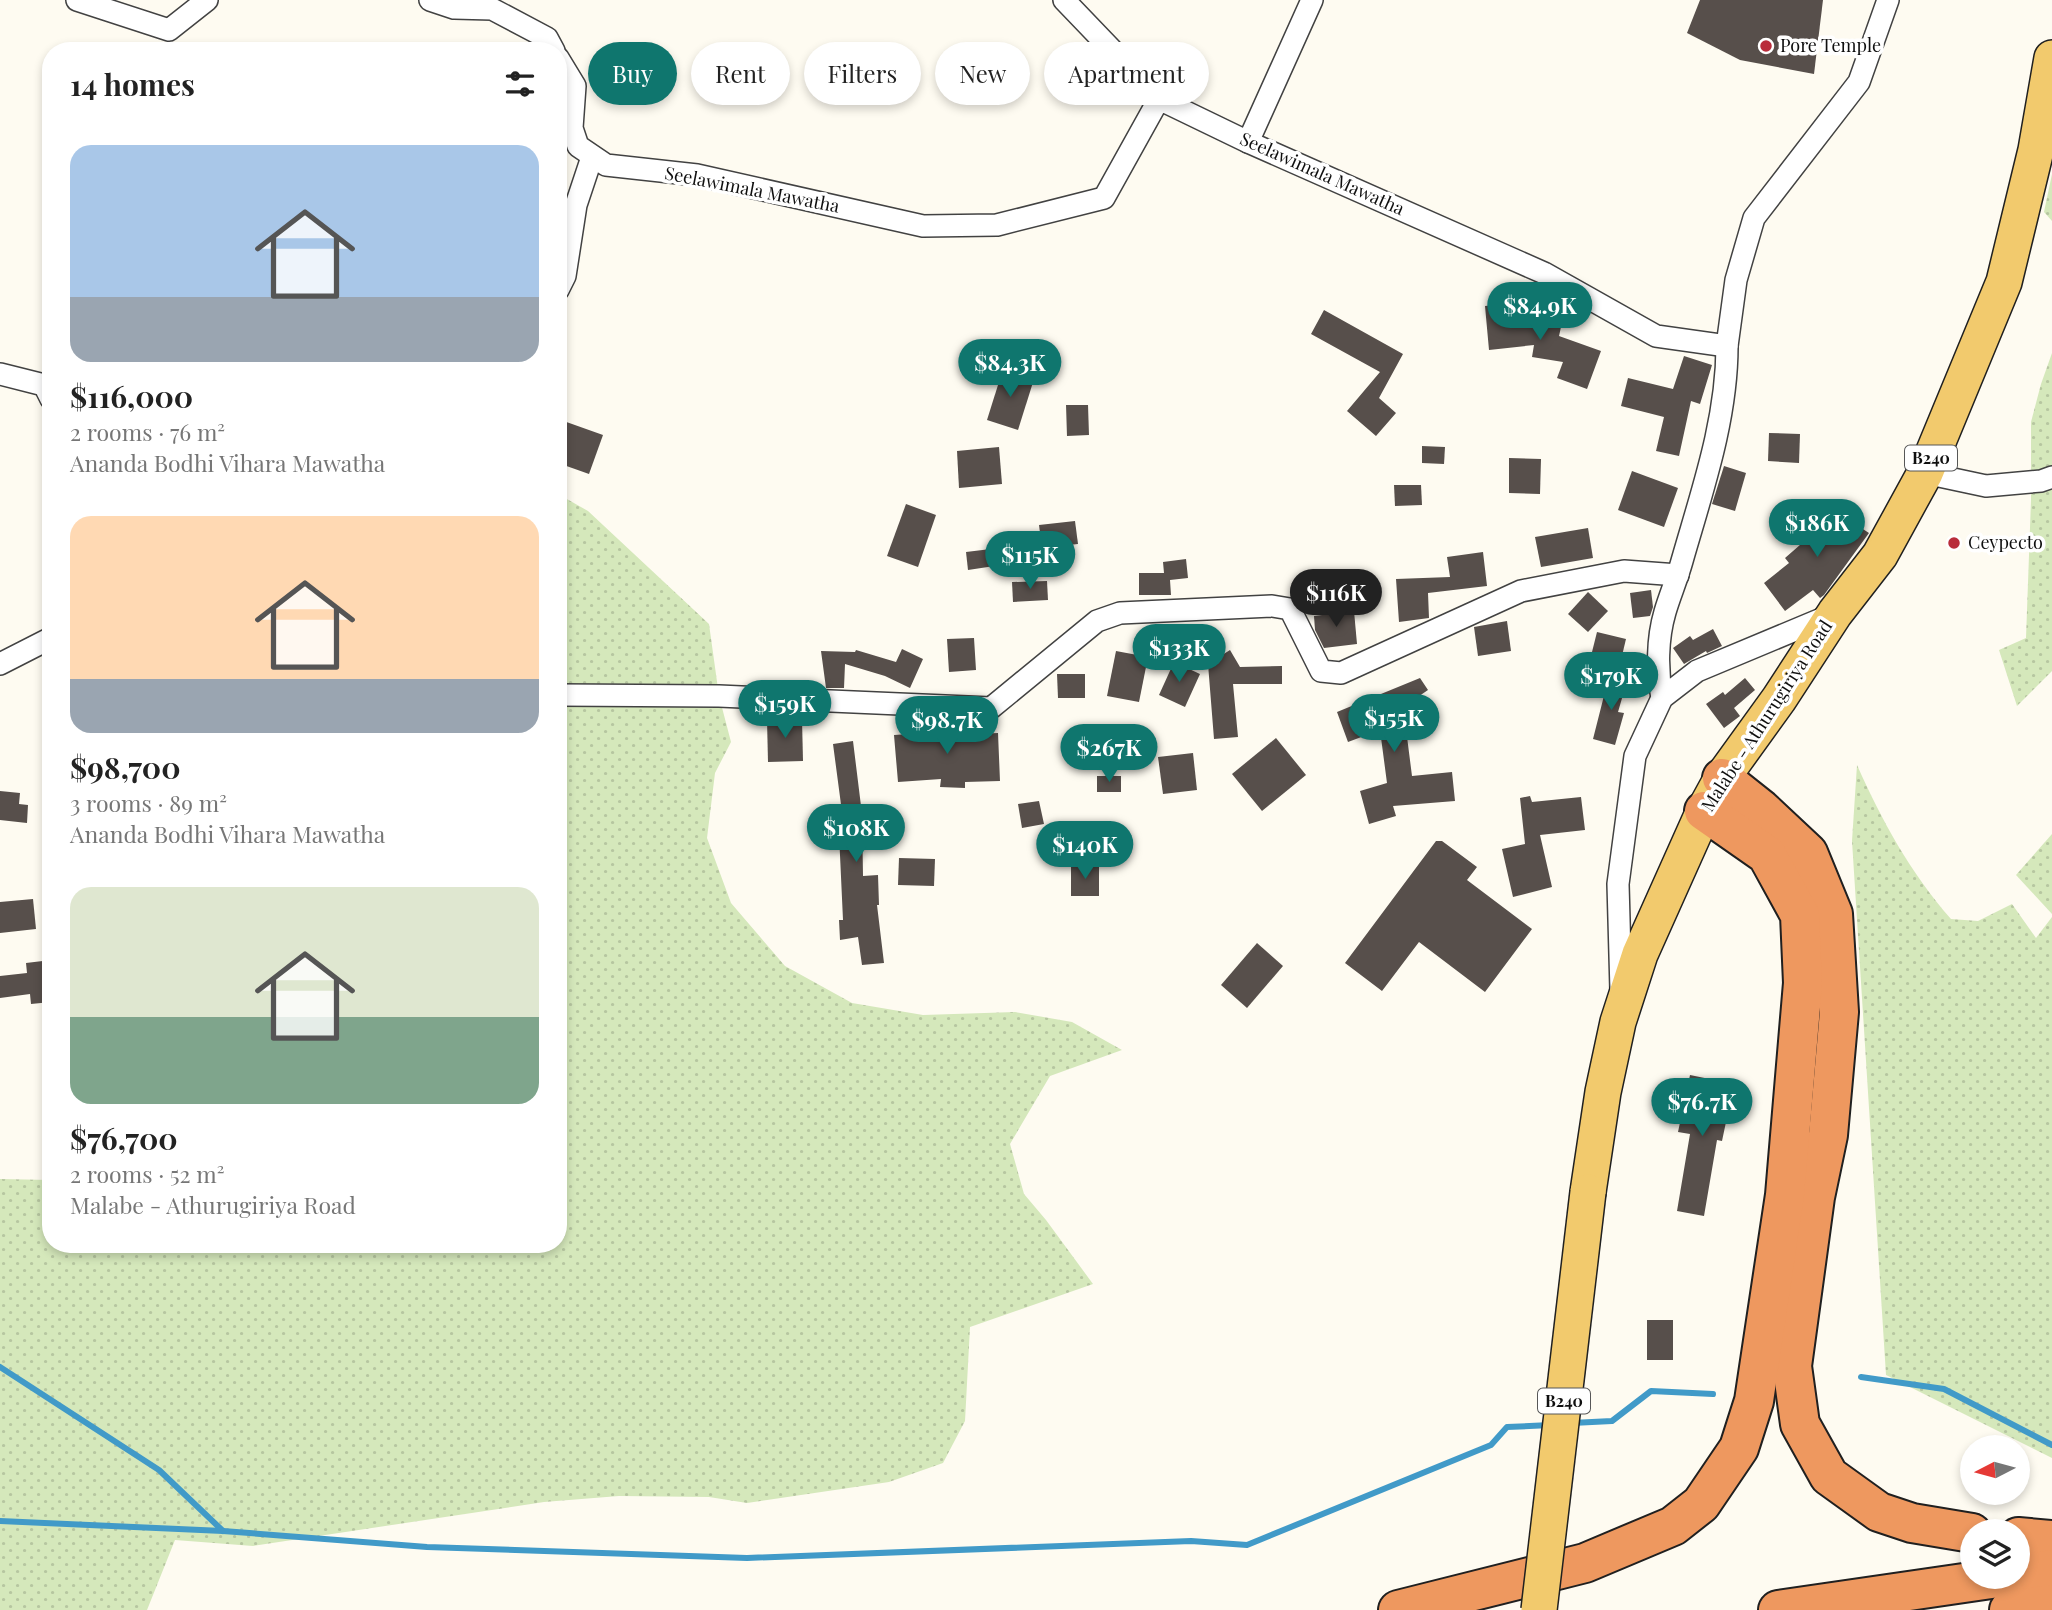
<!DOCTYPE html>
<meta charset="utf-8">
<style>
body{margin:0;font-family:"Playfair Display",serif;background:#f2f2f2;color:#222;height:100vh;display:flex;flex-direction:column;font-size:26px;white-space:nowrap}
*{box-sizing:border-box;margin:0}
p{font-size:23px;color:#767676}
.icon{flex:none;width:38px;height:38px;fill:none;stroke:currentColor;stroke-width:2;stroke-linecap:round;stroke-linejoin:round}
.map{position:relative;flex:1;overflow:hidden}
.drawer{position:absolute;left:42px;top:42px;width:525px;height:1211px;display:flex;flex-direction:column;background:#fff;border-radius:28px;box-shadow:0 4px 10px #0003}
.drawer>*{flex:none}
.hud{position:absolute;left:588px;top:42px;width:665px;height:63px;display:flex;gap:14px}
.needle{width:46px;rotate:264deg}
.controls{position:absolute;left:1960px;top:1435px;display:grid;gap:14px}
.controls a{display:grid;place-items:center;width:70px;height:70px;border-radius:50%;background:#fff;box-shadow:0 4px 10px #0003;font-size:35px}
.price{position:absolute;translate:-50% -60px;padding:0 16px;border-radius:24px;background:#0f766e;color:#fff;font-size:23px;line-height:46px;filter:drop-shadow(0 2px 4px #0008)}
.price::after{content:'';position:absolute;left:50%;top:42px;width:21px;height:16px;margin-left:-10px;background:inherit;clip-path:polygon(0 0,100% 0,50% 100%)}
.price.selected{background:#222;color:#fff}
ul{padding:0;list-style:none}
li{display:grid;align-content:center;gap:14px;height:371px;padding:0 28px}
li span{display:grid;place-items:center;height:217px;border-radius:21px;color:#555}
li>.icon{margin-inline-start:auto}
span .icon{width:126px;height:126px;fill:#fffc;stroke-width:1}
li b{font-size:30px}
h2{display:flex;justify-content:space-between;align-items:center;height:84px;padding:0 28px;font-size:30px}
.chip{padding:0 24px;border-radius:32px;background:#fff;box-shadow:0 4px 10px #0003;font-size:24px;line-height:63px}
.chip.selected{background:#0f766e;color:#fff}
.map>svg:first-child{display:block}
</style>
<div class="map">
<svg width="2052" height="1610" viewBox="0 0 2052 1610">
<defs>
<pattern id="grass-dots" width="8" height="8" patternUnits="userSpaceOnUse" patternTransform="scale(1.75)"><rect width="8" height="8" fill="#d5e8bb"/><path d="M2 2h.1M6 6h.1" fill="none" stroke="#b6c6a0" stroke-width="1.8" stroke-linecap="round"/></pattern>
</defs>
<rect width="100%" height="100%" fill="#fefbf1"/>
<g fill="url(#grass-dots)">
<path d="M2052,174V221L2044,212Z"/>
<path d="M2052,353V671L2017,706L1999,650L2026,638L2031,500V422L2041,384Z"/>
<path d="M558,494L588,511L709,624L719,696L731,742L715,773L707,838L731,903L785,966L852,1003L923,1015L1015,1012L1072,1022L1122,1050L1050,1076L1010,1144L1024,1194L1046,1220L1093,1284L970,1327L965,1421L943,1463L889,1482L747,1503L709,1497L619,1496L544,1502L253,1546L175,1540L147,1610H0V1179L51,1180V1244H558Z"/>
<path d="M1857,765C1882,821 1910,872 1951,919L1978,921L2012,904L2036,938L2052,917V1458L1886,1375L1852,841Z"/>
<path d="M2052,834V914L2016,875Z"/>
</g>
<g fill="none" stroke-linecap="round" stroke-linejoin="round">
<g stroke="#419ac8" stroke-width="6">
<path d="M0,1367L159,1470L223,1531"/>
<path d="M1861,1377L1944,1389L2052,1445"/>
<path d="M1572,1423L1612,1421L1651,1391L1713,1394"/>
<path d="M0,1521L223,1531L427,1547L747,1558L1191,1541L1247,1545L1491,1445L1507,1427L1551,1425"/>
</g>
</g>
<g fill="#574f4b">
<path d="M1700,0H1823L1814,74L1740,60L1687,33Z"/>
<path d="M1523,302L1526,322L1561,327L1559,336L1601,351L1587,389L1557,378L1563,362L1532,357L1534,345L1489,350L1485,306Z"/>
<path d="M1324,310L1403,354L1379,398L1396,413L1376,436L1347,411L1380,372L1311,334Z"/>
<path d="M1684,356L1712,365L1700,404L1691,401L1679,456L1656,451L1664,417L1621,406L1628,378L1673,389Z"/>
<path d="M1003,369L1034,379L1018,430L987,420Z"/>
<path d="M1066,405H1088L1089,435L1067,436Z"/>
<path d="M558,419L603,435L589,474L558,463Z"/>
<path d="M1769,433L1800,434L1799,463L1768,461Z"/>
<path d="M1422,446L1445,447L1444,464L1422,463Z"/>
<path d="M999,447L1002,484L959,488L957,451Z"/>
<path d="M1509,458L1541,459L1540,494L1509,493Z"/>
<path d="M1724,466L1746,473L1735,511L1712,504Z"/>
<path d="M1632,471L1678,488L1664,527L1618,510Z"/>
<path d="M1394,485H1421L1422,505L1395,506Z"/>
<path d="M906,504L936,515L918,567L887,556Z"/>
<path d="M1824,504L1869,533L1824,595L1820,598L1813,590L1785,611L1764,583L1789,563L1785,558L1816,531L1810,527Z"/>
<path d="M1075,521L1078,544L1042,548L1039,525Z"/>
<path d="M1588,528L1593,558L1541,567L1535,537Z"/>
<path d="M999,548L1001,565L968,570L966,552Z"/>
<path d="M1483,552L1487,586L1428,593L1429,618L1399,622L1396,579L1450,577L1447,557Z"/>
<path d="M1186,559L1188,578L1170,580L1171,595H1139V573H1164L1163,562Z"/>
<path d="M1047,581L1048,600L1013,602L1012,582Z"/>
<path d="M1651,590L1653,607L1650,616L1633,618L1630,593Z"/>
<path d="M1588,592L1608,611L1588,632L1568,614Z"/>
<path d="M1354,611L1357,644L1324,648L1315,630L1314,616Z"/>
<path d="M1507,621L1511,651L1478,656L1474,627Z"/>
<path d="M1713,629L1722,646L1707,653L1706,651L1684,664L1673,648L1690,636L1693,640Z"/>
<path d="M1597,632L1626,639L1620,664L1591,656Z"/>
<path d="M974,638L976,670L949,672L947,639Z"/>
<path d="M902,649L923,659L910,688L885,676L845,664L844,688H826L821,651L855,652L856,650L896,662Z"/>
<path d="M1230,650L1240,667L1282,666V684H1233L1238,737L1214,739L1208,664Z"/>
<path d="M1116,651L1148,657L1139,702L1107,696Z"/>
<path d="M1174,662L1200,674L1185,707L1159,695Z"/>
<path d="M1057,674H1085V698H1058Z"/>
<path d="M1609,676L1627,681L1618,712L1624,713L1615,745L1593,739Z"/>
<path d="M1420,678L1428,690L1400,709L1405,721L1412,776L1452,772L1455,801L1393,806L1396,816L1369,824L1360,791L1387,783L1380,730L1348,742L1337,712Z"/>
<path d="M1745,678L1755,690L1734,708L1740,716L1724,728L1706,704L1723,692L1725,695Z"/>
<path d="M923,718L950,719L951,735L998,733L1000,781L965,782V788L940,787L941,779L898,782L894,735L924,733Z"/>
<path d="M802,719L803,761L768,762L767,720Z"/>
<path d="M1066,735L1086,736L1087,758L1065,757Z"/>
<path d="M1276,738L1306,775L1262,811L1232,774Z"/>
<path d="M853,741L862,814L863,876L878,875L879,905H877L884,963L862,965L858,937L840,940L839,920H843L838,812H842L833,744Z"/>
<path d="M1193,753L1197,790L1163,794L1158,757Z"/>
<rect x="1097" y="776" width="24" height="16"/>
<path d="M0,791L20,793L19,804L28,805L27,823L0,820Z"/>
<path d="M1530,796L1532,802L1581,797L1585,830L1540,835L1552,887L1513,897L1502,849L1525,844L1520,798Z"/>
<path d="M1039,801L1044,824L1022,828L1018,804Z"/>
<path d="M1436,841H1442L1477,867L1467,880L1532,929L1485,992L1419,942L1382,991L1345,963Z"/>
<path d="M899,858L935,859L934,886L898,885Z"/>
<path d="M1099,865V896H1071V866Z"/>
<path d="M33,899L36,929L0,933V902Z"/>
<path d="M1257,943L1283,966L1247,1008L1221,985Z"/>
<path d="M51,960V1002L31,1004L30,994L0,998V976L27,973L26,963Z"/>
<path d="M1690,1075L1734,1084L1722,1141L1717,1140L1704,1216L1677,1211L1690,1134L1678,1132Z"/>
<rect x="1647" y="1320" width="26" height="40"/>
</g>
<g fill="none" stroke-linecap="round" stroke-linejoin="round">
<g stroke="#424242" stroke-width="24">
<g id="minor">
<path d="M77,0L169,30L207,0"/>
<path d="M430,0L454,8L492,9L547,38L554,51"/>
<path d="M1064,0L1159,99"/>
<path d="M558,58L575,86L572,128L578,146L606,165L697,175L923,226L997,225L1104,198L1159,99L1248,142L1544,273L1656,336L1727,346L1736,280L1754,218L1859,82L1888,0"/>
<path d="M1248,142L1312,0"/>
<path d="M558,290L565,276L576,205L592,157"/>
<path d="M0,374L44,385L51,399"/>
<path d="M1925,473L1986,486L2041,481L2052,477"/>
<path d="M0,664L51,638"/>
<path d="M558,695L719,696L991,708L1097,621L1120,613L1272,606L1290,609L1321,671L1341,673L1521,591L1624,571L1678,575"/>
<path d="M1662,698C1657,671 1657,639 1665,612C1670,595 1677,579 1682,561C1702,491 1727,420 1727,346"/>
<path d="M1621,991L1618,884L1635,756L1662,698L1697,671L1831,615"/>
</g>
</g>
<g stroke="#202020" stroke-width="38">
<path id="primary" d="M1588,1192L1603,1092L1618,1022L1640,954L1704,811L1722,778L1779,699L1835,613L1880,555L1925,473L2004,282L2036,150L2052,58"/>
</g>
<g stroke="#202020" stroke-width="42">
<g id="motorway">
<path d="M1722,778L1761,809L1808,853L1833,914L1839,1012L1828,1135L1815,1197L1792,1366L1800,1424L1829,1476L1879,1512L1912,1523L1972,1533"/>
<path d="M2018,1537L2052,1540"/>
<path d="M2018,1575L2052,1569"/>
<path d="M1398,1610L1585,1563L1673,1526L1701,1504L1739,1448L1754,1401L1785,1195L1803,983L1800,915L1767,855L1704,811"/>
<path d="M1778,1610L2005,1577"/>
<path d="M2009,1610L2052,1604"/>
</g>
</g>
<use href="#minor" stroke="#fff" stroke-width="21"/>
<use href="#primary" stroke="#f2ca6d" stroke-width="35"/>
<use href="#motorway" stroke="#ee985f" stroke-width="38"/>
<g stroke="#202020" stroke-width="38" stroke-linecap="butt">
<path id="primary-bridge" d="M1539,1610L1588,1192"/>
</g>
<use href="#primary-bridge" stroke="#f2ca6d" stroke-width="35"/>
</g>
<g fill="#b92c3b" stroke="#fff" stroke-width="2.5">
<circle cx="1766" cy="46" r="7"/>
<circle cx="1954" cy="543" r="7"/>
</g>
<g text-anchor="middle" stroke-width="7" stroke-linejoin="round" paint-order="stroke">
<g fill="#fff" stroke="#575757" stroke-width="2">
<rect x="1905" y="445.5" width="52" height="25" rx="5"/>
<rect x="1538" y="1388.5" width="52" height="25" rx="5"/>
</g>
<g font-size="16" font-weight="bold" fill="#0f0f0f">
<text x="1931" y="464">B240</text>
<text x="1564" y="1407">B240</text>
</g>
<g font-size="18" fill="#0f0f0f" stroke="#fff" text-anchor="start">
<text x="1780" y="52">Pore Temple</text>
<text x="1968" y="549">Ceypecto</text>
</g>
<g font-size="18" fill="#0f0f0f" stroke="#fff">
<text transform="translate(1322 174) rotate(24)" y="6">Seelawimala Mawatha</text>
<text transform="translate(752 190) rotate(11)" y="6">Seelawimala Mawatha</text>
<text transform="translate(1767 716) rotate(-57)" y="6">Malabe - Athurugiriya Road</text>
</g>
</g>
</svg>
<div class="controls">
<a><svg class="needle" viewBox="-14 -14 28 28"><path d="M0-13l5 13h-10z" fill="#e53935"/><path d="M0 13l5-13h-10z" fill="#767676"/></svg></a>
<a><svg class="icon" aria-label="layers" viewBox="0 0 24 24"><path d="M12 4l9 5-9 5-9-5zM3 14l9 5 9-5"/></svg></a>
</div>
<b class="price" style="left:1540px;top:342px">$84.9K</b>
<b class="price" style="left:1010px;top:399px">$84.3K</b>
<b class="price" style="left:1817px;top:559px">$186K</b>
<b class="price" style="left:1030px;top:591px">$115K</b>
<b class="price selected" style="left:1336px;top:629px">$116K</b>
<b class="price" style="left:1179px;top:684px">$133K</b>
<b class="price" style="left:1611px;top:712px">$179K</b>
<b class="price" style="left:785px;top:740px">$159K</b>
<b class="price" style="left:1394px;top:754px">$155K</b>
<b class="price" style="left:947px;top:756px">$98.7K</b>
<b class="price" style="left:1109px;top:784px">$267K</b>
<b class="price" style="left:856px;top:864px">$108K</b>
<b class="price" style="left:1085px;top:881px">$140K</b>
<b class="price" style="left:1702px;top:1138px">$76.7K</b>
<div class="hud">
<a class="chip selected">Buy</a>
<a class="chip">Rent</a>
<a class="chip">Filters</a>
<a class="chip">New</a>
<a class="chip">Apartment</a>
</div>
<section class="drawer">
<h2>14 homes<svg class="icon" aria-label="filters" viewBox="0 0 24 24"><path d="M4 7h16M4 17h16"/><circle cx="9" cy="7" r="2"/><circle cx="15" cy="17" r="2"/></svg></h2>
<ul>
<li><span style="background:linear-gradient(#a9c7e8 70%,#9aa5b1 0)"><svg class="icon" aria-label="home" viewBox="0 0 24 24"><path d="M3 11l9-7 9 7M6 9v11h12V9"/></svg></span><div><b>$116,000</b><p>2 rooms · 76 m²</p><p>Ananda Bodhi Vihara Mawatha</p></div></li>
<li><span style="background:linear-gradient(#ffd9b3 75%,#9aa5b1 0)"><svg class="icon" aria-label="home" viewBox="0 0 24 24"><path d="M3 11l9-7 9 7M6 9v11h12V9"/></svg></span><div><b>$98,700</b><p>3 rooms · 89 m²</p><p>Ananda Bodhi Vihara Mawatha</p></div></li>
<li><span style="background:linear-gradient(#dfe7d0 60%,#7fa58c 0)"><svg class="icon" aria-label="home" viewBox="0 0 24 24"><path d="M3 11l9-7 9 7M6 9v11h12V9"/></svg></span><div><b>$76,700</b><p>2 rooms · 52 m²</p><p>Malabe - Athurugiriya Road</p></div></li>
</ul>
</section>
</div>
